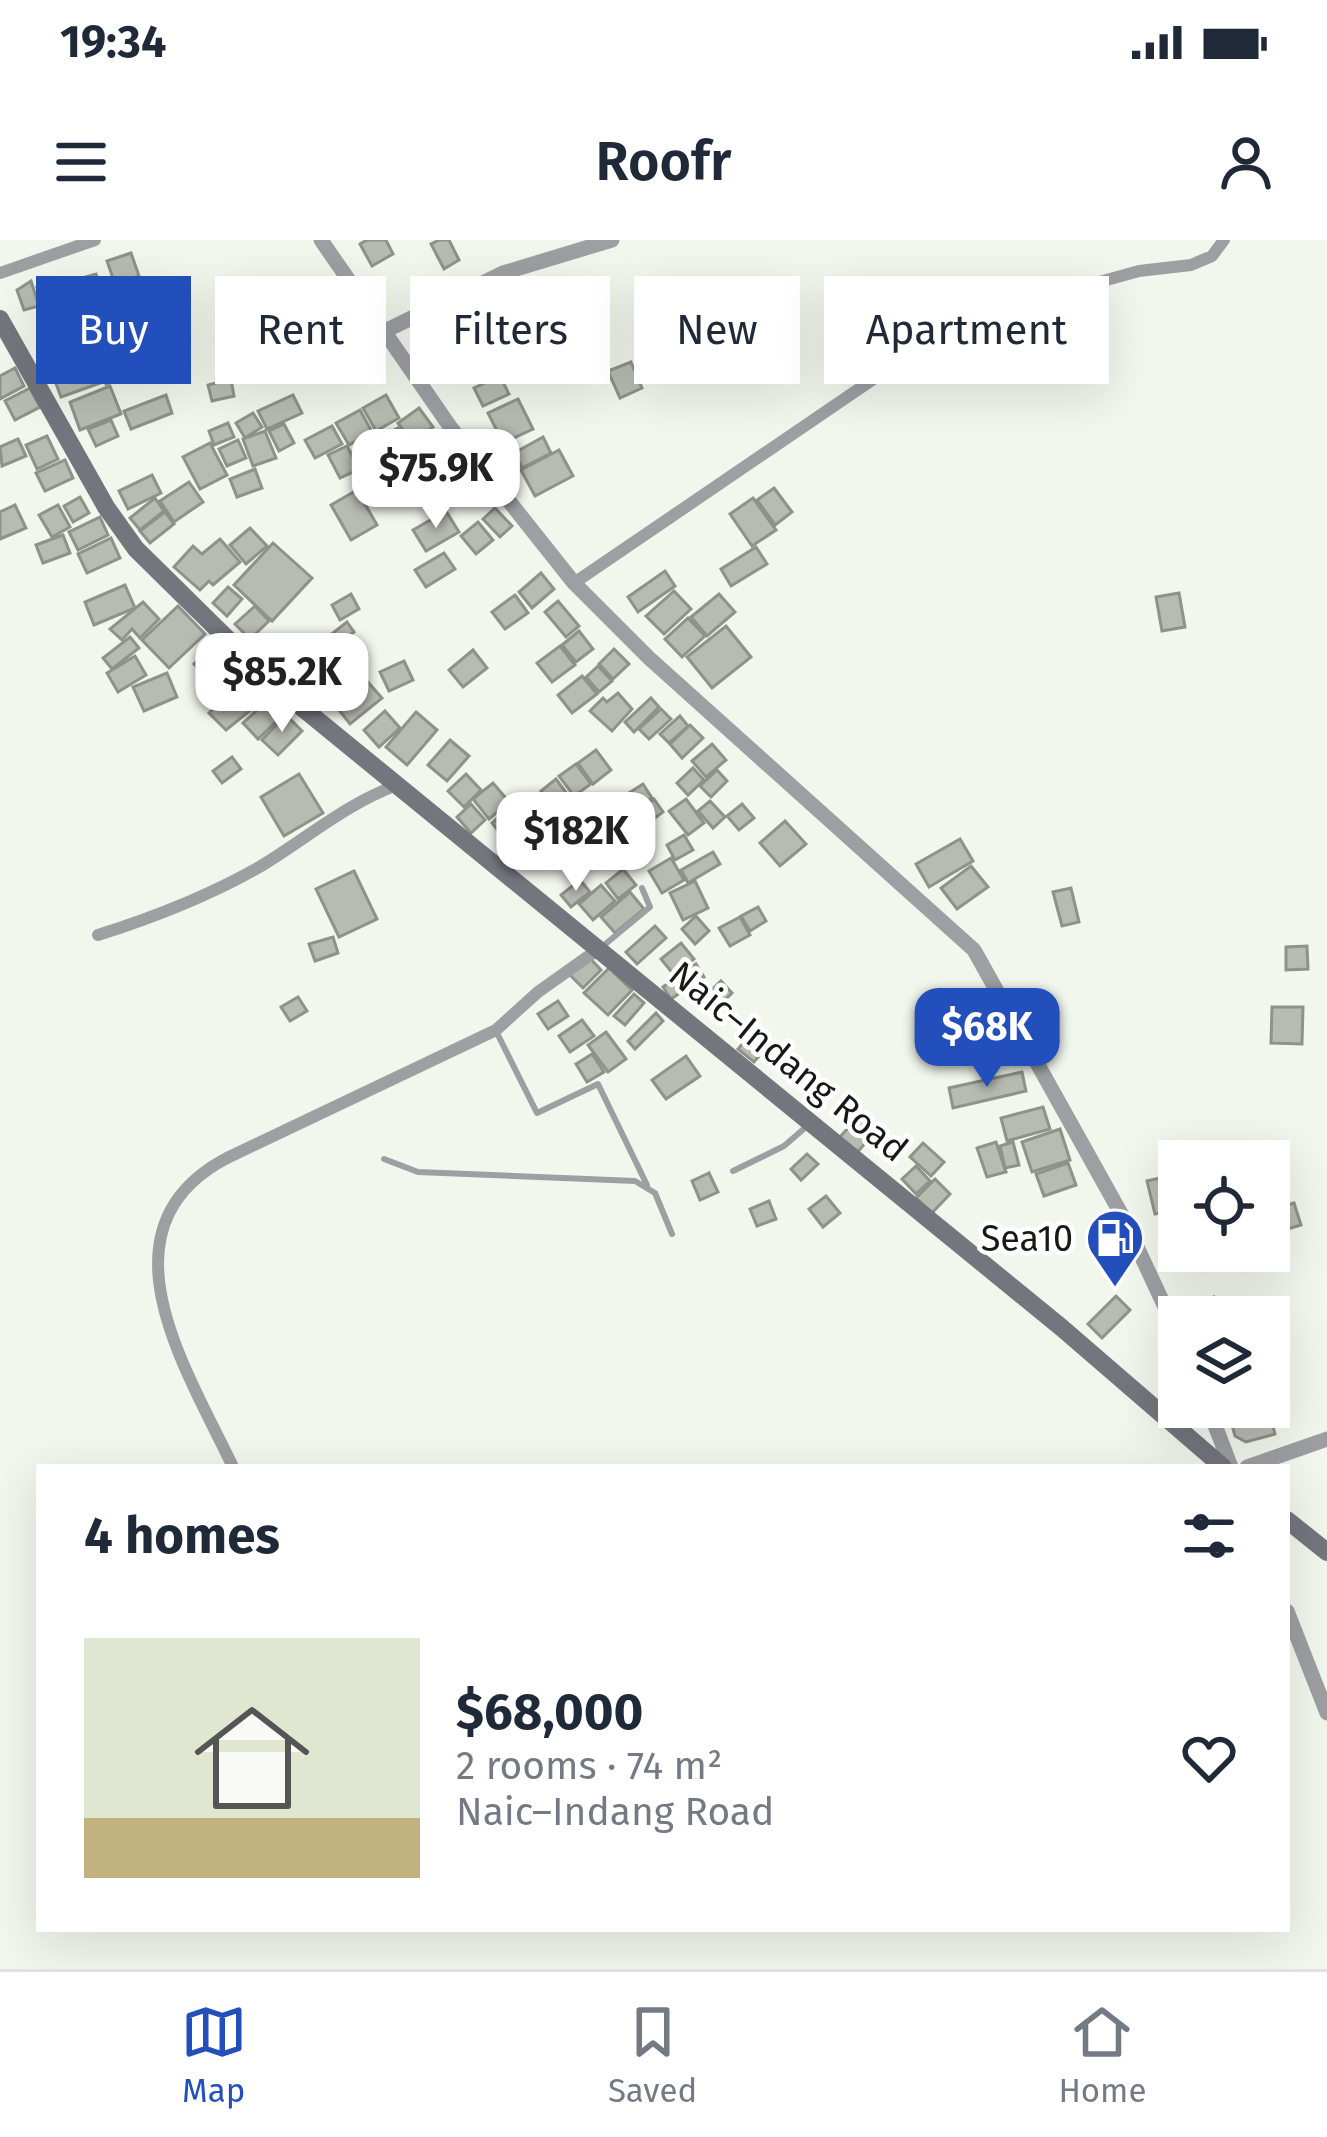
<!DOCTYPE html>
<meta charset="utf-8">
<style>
body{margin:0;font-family:"Fira Sans",sans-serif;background:#f2f2f3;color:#1f2937;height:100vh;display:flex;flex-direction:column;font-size:45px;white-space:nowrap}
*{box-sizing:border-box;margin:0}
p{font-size:39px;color:#747a83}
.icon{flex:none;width:66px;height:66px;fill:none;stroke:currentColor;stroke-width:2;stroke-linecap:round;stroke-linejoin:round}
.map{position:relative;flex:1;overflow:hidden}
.side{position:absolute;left:36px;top:1224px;width:1254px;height:468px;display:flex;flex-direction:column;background:#fff;border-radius:0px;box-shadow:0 12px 48px #0002}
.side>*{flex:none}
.banner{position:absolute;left:36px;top:36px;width:1257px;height:108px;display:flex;gap:24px}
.controls{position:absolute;left:1158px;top:900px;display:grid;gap:24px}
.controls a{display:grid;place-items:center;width:132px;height:132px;border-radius:0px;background:#fff;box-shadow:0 12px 48px #0002;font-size:60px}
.price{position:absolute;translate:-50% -102px;padding:0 27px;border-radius:24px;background:#fff;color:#222;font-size:39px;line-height:78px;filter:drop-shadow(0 3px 6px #0008)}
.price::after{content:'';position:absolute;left:50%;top:72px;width:36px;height:27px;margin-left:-18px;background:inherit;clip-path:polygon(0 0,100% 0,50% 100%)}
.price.selected{background:#234fbd;color:#fff}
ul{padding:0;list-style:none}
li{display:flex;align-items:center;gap:36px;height:300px;padding:0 48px}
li+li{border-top:3px solid #e0e1e3}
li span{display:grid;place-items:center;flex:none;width:336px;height:240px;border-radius:0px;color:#555}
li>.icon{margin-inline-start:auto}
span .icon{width:144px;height:144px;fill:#fffc;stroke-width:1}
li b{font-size:51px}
h2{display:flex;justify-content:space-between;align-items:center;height:144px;padding:0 48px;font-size:51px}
.pill{padding:0 42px;border-radius:0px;background:#fff;box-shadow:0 12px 48px #0002;font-size:42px;line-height:108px}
.pill.selected{background:#234fbd;color:#fff}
.status{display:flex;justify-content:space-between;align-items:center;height:84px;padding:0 60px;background:#fff;direction:ltr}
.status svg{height:33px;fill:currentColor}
header{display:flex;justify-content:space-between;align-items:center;height:156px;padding:0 48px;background:#fff;font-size:54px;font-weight:600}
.tab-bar{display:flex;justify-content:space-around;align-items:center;height:168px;border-top:3px solid #e0e1e3;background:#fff;font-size:33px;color:#747a83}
.tab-bar a{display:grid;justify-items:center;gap:6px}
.tab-bar .selected{color:#234fbd}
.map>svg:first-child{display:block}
</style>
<div class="status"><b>19:34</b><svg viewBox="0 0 49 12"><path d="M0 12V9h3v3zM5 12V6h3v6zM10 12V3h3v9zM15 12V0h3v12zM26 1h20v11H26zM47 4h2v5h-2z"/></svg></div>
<header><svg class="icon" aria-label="menu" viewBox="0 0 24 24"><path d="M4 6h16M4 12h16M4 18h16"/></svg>Roofr<svg class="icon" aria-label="person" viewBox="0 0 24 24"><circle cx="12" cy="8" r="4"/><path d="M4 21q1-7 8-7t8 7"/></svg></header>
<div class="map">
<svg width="1327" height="1729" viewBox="0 0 1327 1729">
<rect width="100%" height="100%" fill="#f2f7ee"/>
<g fill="#b7bcb3" stroke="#8d928a" stroke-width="3">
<path d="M367,0H386L393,14L372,26L360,4Z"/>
<path d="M439,0H449L459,20L444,29L431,4Z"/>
<path d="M131,13L139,36L115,44L107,21Z"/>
<path d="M96,34L105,63L87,68L78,39Z"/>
<path d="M58,38L67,61L45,69L37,47Z"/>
<path d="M31,41L39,66L24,70L17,50Z"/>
<path d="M134,54L139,73L115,80L110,61Z"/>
<path d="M79,65L89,92L49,107L39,80Z"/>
<path d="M595,96L602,114L582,122L575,104Z"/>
<path d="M165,99L169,118L150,122L145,104Z"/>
<path d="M119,107L129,136L106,144L97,115Z"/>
<path d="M142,108L148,128L130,133L124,114Z"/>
<path d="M89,116L100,143L61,157L51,130Z"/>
<path d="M631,122L642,148L620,158L608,131Z"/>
<path d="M15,128L24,146L0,159V136Z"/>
<path d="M500,136L509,154L483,166L474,148Z"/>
<path d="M231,139L234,156L212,161L208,145Z"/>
<path d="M110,146L121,174L80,190L70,162Z"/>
<path d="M30,148L40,167L15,180L5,161Z"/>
<path d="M166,155L172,173L131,189L124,171Z"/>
<path d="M293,155L302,173L267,189L258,171Z"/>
<path d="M386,155L399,178L376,191L363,168Z"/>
<path d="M518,159L533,189L503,203L488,173Z"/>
<path d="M419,168L433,187L412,202L398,183Z"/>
<path d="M360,170L372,192L349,205L336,183Z"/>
<path d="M253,173L262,187L245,198L236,183Z"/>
<path d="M111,180L118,196L96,206L88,189Z"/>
<path d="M228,183L234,197L214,205L209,191Z"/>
<path d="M284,184L294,203L279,211L269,191Z"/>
<path d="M332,186L342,204L315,218L305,200Z"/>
<path d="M398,188L406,203L388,213L379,198Z"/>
<path d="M265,191L276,218L253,226L243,199Z"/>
<path d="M47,196L58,219L37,229L26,205Z"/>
<path d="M543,197L551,213L522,228L514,213Z"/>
<path d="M18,199L26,216L2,226L0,207Z"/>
<path d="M238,200L246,218L227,226L219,209Z"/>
<path d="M210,203L227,235L200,249L183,217Z"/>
<path d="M347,206L359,229L340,238L328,215Z"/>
<path d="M450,209L460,230L432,243L421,222Z"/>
<path d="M559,210L573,236L535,256L521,230Z"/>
<path d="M65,220L73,238L45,251L36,233Z"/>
<path d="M255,229L262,248L237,257L230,239Z"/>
<path d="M152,235L161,253L128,269L119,251Z"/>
<path d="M189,242L203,262L174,282L160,261Z"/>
<path d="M774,248L792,272L775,285L757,260Z"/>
<path d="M357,250L377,285L351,300L331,265Z"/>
<path d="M80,257L89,273L73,282L64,266Z"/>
<path d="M155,258L164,271L140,290L130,278Z"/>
<path d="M753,258L776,290L752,306L730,274Z"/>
<path d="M15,265L26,288L0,299V272Z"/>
<path d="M58,265L70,287L52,297L39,275Z"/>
<path d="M495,268L512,286L500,297L483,279Z"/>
<path d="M446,271L459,292L426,311L413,290Z"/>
<path d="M165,272L174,284L150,303L140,291Z"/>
<path d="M100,277L108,295L78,310L69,292Z"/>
<path d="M478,282L493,300L476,314L461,296Z"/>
<path d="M250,288L267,306L246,324L230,305Z"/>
<path d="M63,295L70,313L43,323L36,305Z"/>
<path d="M111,298L120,318L87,333L78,314Z"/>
<path d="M220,299L240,322L213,345L209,341L200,350L174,327L193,306L202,314Z"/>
<path d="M273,303L312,338L272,381L234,345Z"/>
<path d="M756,307L767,324L731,346L721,329Z"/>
<path d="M444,313L455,329L426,347L415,330Z"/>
<path d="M665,331L675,346L638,372L628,357Z"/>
<path d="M541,333L554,349L532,368L519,352Z"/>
<path d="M125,345L135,368L94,385L85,362Z"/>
<path d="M228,347L242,359L227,376L213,363Z"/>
<path d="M674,351L691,369L664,394L646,376Z"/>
<path d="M1179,353L1185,387L1162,391L1156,357Z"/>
<path d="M351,354L359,369L340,380L332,365Z"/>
<path d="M719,354L735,372L707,396L691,377Z"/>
<path d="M515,355L528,373L505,389L492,372Z"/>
<path d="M558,361L579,386L566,397L545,372Z"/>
<path d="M143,362L159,379L140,398L132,389L122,400L110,389Z"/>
<path d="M178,366L205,394L169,428L142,400Z"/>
<path d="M255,366L269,381L250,399L235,384Z"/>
<path d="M688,378L705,396L682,417L665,399Z"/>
<path d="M347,382L354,392L331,410L324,400Z"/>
<path d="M726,386L751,417L712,448L687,417Z"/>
<path d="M579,391L593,409L576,422L562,405Z"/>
<path d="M130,397L139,408L112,429L103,418Z"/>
<path d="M560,406L575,425L552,442L537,423Z"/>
<path d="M212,407L226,422L209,439L194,424Z"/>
<path d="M614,409L629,424L613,439L599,424Z"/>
<path d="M328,410L340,427L315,445L303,429Z"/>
<path d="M473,410L487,428L463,447L449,430Z"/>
<path d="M135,416L146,435L118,452L107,433Z"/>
<path d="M234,421L250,439L227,460L211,442Z"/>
<path d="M355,421L366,438L330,461L319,443Z"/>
<path d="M404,421L413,440L389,451L380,432Z"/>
<path d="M598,426L612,441L599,452L586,437Z"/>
<path d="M167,433L177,457L144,471L133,447Z"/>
<path d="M582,436L597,454L572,473L558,455Z"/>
<path d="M366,440L382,458L350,484L335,465Z"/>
<path d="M253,441L267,457L226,490L209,473L223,460L227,464Z"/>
<path d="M618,453L632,469L612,491L590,471L603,458L607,462Z"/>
<path d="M651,458L659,467L634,492L625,482Z"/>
<path d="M267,461L281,477L258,499L243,483Z"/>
<path d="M661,469L671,479L649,499L639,489Z"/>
<path d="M385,471L400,488L379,507L364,490Z"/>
<path d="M416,472L437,490L407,525L386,507Z"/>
<path d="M286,475L302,491L278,515L262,500Z"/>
<path d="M680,476L688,486L669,503L660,494Z"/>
<path d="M690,485L703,498L682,518L670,504Z"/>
<path d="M450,500L469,516L447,541L428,525Z"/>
<path d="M712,504L726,520L706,537L692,521Z"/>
<path d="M596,510L611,530L593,544L578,523Z"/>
<path d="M232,517L241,529L222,543L213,531Z"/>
<path d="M576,524L591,544L574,556L559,536Z"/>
<path d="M693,528L704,540L688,555L677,543Z"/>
<path d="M717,530L727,541L711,557L700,546Z"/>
<path d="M299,534L323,573L284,596L261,557Z"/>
<path d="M466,534L481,550L464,567L448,551Z"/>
<path d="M556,539L573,562L558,574L541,551Z"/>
<path d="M493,543L509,562L489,579L473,559Z"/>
<path d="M643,544L652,558L631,572L621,558Z"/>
<path d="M654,559L663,572L644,586L635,572Z"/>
<path d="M686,559L704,583L688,595L669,571Z"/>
<path d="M710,561L725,577L713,588L698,571Z"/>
<path d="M471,564L485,580L471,593L457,577Z"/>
<path d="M514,564L523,575L501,594L492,583Z"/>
<path d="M742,564L754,578L739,590L727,576Z"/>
<path d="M785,581L806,604L780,626L760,603Z"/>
<path d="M580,586L592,602L561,627L548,612Z"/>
<path d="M529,594L544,607L529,623L515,609Z"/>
<path d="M684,595L693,610L675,620L667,605Z"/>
<path d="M960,599L973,621L929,647L916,624Z"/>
<path d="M713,612L720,624L688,643L681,630Z"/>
<path d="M671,618L684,640L662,653L649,631Z"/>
<path d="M971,626L988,647L957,669L941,648Z"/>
<path d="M623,629L636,645L618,659L606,643Z"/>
<path d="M354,631L377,679L339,697L316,649Z"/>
<path d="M580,640L590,652L571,667L561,655Z"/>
<path d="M695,641L708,668L683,680L670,653Z"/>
<path d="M601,645L615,661L593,680L579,664Z"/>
<path d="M1071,648L1079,682L1062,686L1053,652Z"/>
<path d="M630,652L644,669L615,693L601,677Z"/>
<path d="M758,667L766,681L750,691L741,676Z"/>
<path d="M696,676L709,691L695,704L682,689Z"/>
<path d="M740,677L750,695L730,706L719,688Z"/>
<path d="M655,686L666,698L637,724L626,712Z"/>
<path d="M333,697L338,713L315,721L309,704Z"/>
<path d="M681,703L694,719L674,735L661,719Z"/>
<path d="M1307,706L1308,729L1286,730V707Z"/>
<path d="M586,714L601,730L583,748L567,732Z"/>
<path d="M696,724L704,737L671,759L663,747Z"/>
<path d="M609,728L632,750L608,775L584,753Z"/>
<path d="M721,741L732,753L715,770L703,758Z"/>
<path d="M634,754L644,763L625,785L614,776Z"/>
<path d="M298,757L307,771L290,781L281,767Z"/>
<path d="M558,761L568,776L548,789L538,774Z"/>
<path d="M1272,767H1303L1302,804L1271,803Z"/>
<path d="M656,773L663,781L635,809L628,801Z"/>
<path d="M582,780L594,796L570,812L559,796Z"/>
<path d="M969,790L973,805L947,812L943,798Z"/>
<path d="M606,792L626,819L608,832L588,805Z"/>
<path d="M749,796L765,809L754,822L738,809Z"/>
<path d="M592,814L604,832L587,842L576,824Z"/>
<path d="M686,816L700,836L666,859L652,840Z"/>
<path d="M1022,832L1026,851L953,868L949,848Z"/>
<path d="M1043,867L1050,889L1007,901L1001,878Z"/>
<path d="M856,879L873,894L856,914L838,899Z"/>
<path d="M1060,889L1070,920L1032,932L1022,902Z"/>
<path d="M996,902L1006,932L987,937L977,908Z"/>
<path d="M1013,902L1019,925L1005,928L1000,906Z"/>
<path d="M923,903L944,922L931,936L910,917Z"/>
<path d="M807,914L818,924L801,940L791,929Z"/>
<path d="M1068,923L1076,945L1044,956L1036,934Z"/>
<path d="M916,926L930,941L916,954L902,939Z"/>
<path d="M709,933L718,952L700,960L692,941Z"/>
<path d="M1178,934L1179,969L1155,974L1147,941Z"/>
<path d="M935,939L950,954L932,973L916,958Z"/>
<path d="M826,956L840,973L823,987L809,969Z"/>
<path d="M769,961L776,979L757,986L750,969Z"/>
<path d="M1294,963L1301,985L1274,993L1269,971Z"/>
<path d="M1116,1056L1130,1070L1102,1098L1088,1084Z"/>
<path d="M1214,1057L1219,1070L1190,1077L1186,1068Z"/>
<path d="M1242,1167H1268L1275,1194L1246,1202L1235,1196L1228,1171Z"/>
</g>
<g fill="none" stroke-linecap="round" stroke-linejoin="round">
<g stroke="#9d9fa3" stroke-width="6">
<path d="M603,706L650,667L642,648"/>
<path d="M497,793L537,873L598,844L647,945"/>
<path d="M384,919L418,932L635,941L655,953L672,994"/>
<path d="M733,931L784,906L806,887"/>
</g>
<g stroke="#9d9fa3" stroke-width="12">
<path d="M0,33L95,0"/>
<path d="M574,343L872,140L880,127L883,90L890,82L924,70L1038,59L1139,31L1191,25L1212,16L1224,0"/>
<path d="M98,695C155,677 209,656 261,626C307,598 346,564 397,545"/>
<path d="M233,1227C186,1128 94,988 227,918L496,790L538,752L600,708"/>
</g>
<g stroke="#9d9fa3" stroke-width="15">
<path d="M321,0L451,188L574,343L649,418L974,710L1124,979L1179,1097"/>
<path d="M387,90L503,33L612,0"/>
<path d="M1208,1167L1231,1227"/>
<path d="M1247,1227L1327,1199"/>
<path d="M1287,1371L1327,1473"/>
</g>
<g stroke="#73767c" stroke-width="18">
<path d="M0,79L106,267L136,309L272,443L1062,1088L1223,1227"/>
<path d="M1287,1280L1327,1312"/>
</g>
</g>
<defs>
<g id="fuel-pin" transform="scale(3)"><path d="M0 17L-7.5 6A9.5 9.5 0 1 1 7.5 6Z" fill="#234fbd" stroke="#fff"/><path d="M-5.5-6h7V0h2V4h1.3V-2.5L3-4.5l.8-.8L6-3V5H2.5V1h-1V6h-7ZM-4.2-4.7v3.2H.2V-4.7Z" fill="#fff"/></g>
</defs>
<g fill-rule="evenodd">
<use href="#fuel-pin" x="1115" y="998"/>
</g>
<g text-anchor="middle" stroke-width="9" stroke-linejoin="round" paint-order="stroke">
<g font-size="36" fill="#171916" stroke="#fff">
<text transform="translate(789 821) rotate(39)" y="13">Naic–Indang Road</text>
</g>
<g font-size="36" fill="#171916" stroke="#fff" text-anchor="end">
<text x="1073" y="1011">Sea10</text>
</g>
</g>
</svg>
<div class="controls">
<a><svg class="icon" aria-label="locate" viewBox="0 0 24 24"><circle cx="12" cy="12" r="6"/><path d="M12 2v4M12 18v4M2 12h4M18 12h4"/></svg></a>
<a><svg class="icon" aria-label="layers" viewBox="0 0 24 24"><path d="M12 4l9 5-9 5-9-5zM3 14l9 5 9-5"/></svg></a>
</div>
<b class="price" style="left:436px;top:291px">$75.9K</b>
<b class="price" style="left:282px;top:495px">$85.2K</b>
<b class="price" style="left:576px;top:654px">$182K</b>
<b class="price selected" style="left:987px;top:850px">$68K</b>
<div class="banner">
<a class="pill selected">Buy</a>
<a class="pill">Rent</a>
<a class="pill">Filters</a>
<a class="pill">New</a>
<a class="pill">Apartment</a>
</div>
<section class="side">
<h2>4 homes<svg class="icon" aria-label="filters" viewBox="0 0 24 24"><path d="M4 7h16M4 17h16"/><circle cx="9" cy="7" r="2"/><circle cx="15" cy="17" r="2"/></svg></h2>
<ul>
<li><span style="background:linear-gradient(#dfe7d0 75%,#c2b280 0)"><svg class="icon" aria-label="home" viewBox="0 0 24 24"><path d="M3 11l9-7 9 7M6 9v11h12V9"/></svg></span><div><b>$68,000</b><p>2 rooms · 74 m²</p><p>Naic–Indang Road</p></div><svg class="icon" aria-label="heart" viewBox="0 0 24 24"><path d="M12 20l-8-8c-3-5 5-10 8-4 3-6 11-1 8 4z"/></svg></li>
</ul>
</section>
</div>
<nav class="tab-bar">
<a class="selected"><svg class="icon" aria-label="map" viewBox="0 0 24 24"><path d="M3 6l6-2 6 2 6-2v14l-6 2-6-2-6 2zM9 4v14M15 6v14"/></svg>Map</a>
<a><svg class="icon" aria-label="saved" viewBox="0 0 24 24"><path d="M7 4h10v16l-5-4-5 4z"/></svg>Saved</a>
<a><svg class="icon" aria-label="home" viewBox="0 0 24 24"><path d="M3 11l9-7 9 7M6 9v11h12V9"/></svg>Home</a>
</nav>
